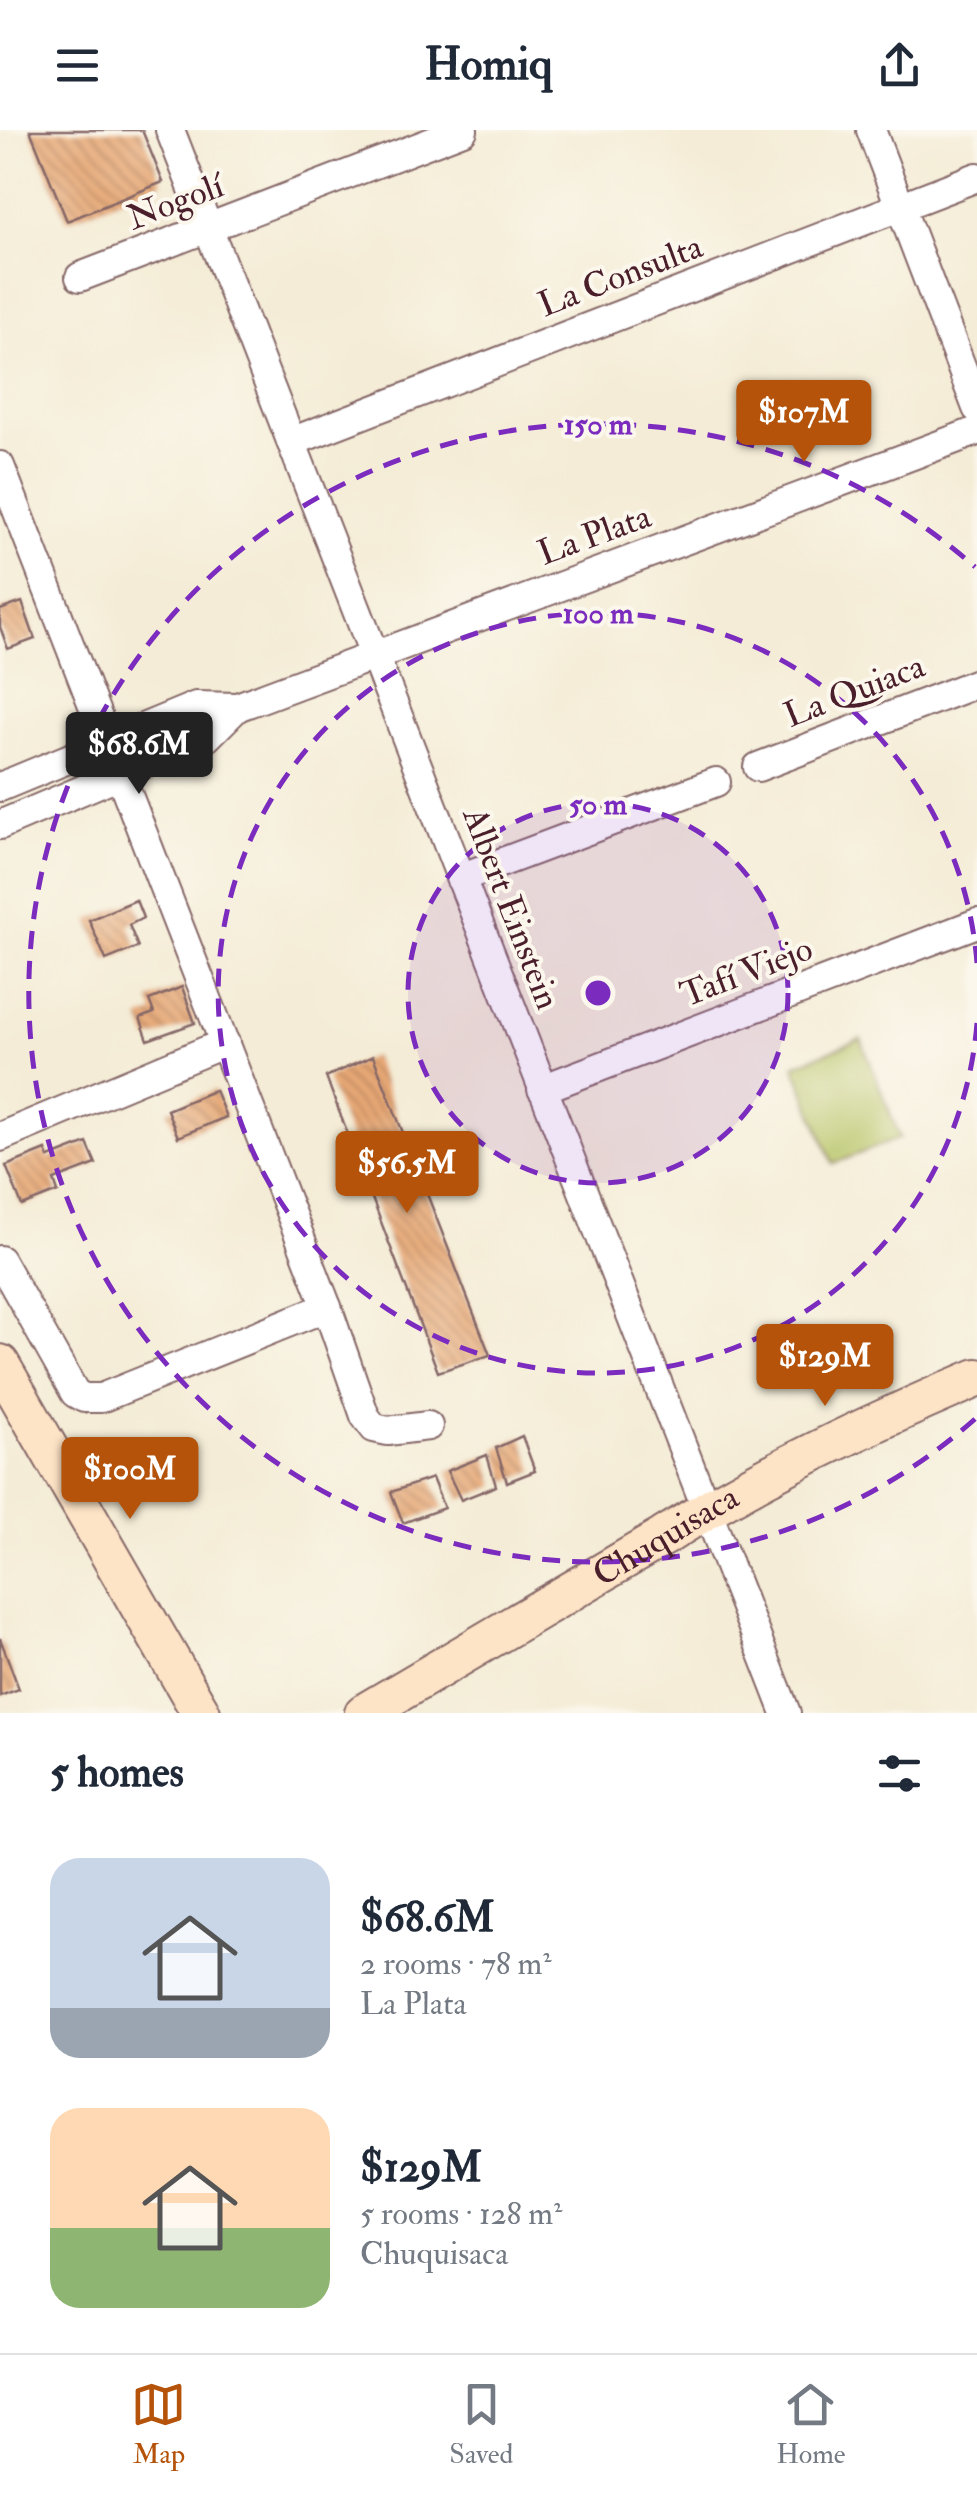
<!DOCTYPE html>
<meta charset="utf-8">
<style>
body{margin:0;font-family:"IM FELL Double Pica",serif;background:#f2f2f3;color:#1f2937;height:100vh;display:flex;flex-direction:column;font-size:38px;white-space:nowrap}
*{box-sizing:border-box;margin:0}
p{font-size:32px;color:#747a83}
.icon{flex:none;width:55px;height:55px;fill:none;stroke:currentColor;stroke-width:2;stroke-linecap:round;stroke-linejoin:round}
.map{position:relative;height:1583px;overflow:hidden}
.details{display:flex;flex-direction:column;background:#fff;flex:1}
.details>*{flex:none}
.price{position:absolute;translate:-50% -85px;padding:0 22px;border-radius:10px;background:#b45309;color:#fff;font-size:32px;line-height:65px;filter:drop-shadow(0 2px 5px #0008)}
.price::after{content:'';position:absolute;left:50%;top:60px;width:30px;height:22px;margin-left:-15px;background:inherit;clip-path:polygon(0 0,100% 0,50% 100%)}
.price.on{background:#222;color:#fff}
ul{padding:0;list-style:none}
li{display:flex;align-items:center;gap:30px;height:250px;padding:0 50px}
li span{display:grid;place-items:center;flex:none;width:280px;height:200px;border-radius:30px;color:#555}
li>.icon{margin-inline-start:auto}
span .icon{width:120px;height:120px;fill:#fffc;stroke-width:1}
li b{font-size:42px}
h2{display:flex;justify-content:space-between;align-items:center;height:120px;padding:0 50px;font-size:42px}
header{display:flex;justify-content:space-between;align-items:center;height:130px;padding:0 50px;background:#fff;font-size:45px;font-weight:800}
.menu{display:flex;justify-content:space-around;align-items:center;height:140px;border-top:2px solid #e0e1e3;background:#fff;font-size:28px;color:#747a83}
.menu a{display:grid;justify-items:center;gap:5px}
.menu .on{color:#b45309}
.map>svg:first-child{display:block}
</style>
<header><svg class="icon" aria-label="menu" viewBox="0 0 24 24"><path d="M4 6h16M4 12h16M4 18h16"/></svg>Homiq<svg class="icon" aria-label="share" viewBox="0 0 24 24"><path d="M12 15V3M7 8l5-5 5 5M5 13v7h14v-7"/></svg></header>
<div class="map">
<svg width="977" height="1583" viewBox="0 0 977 1583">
<defs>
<pattern id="building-back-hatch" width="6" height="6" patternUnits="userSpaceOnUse" patternTransform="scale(2.5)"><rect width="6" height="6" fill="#e6a775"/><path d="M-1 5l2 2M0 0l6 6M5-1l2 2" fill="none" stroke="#bc8760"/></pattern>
</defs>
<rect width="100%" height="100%" fill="#fbf7ec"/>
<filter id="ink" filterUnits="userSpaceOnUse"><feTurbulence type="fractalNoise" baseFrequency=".01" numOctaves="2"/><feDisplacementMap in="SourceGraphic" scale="20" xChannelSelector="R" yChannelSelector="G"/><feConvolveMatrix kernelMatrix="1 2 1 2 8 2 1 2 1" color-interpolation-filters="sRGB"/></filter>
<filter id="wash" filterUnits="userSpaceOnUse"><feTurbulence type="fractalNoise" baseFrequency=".0048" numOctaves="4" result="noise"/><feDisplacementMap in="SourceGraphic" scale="40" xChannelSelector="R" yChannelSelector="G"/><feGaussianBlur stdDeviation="2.25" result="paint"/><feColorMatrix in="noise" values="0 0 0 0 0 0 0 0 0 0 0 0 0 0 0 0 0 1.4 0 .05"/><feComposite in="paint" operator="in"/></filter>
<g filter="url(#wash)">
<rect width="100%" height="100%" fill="#f4ecd6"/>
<path fill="#b7c466" stroke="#807248" stroke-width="2.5" d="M861,909L900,1008L833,1034L794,935Z"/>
<g id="blocks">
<g fill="url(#building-back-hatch)">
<path d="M30,0H142L163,52L67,91Z"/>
<path d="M22,472L35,509L8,519L0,497V480Z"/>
<path d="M136,770L143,788L129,795L138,817L106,830L89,790Z"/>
<path d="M182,857L195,893L148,910L140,888L154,883L149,870Z"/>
<path d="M373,926L490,1225L438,1242L326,947Z"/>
<path d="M215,960L226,987L178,1007L167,980Z"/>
<path d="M87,1013L96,1034L54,1050L58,1062L22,1076L6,1036L46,1020L49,1028Z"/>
<path d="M522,1306L535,1341L507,1352L496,1318Z"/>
<path d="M487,1325L496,1356L461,1370L447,1341Z"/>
<path d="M432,1348L444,1378L403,1393L391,1362Z"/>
<path d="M0,1508L19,1559L0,1566Z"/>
</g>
</g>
</g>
<g filter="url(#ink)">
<use href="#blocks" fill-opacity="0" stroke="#866767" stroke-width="2.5"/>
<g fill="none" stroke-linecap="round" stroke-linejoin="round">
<g stroke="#866767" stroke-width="32">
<g id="street">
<path d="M170,0L786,1583"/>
<path d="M871,0L977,278"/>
<path d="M80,147L463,0"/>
<path d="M291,312L977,47"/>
<path d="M0,336L327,1177L365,1286L374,1298L388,1301L428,1296"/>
<path d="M758,637L977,553"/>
<path d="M0,657L196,576L237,577L977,301"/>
<path d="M0,695L207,607L237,577"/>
<path d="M460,748L716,652"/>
<path d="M542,959L977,793"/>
<path d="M0,1007L225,913"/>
<path d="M0,1130L75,1263L84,1268H101L327,1177"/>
</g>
</g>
<g stroke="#866767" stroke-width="42">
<g id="secondary">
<path d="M0,1234L201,1583"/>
<path id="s1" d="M364,1583L663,1407C762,1343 869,1294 977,1248"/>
</g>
</g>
<use href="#street" stroke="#fff" stroke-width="28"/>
<use href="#secondary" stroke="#fee4c6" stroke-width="38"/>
</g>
</g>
<circle cx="598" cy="863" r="190" fill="#7b2cbf" fill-opacity=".12"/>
<g fill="none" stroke="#7b2cbf" stroke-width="5" stroke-dasharray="18 12">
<circle cx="598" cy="863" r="190"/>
<path d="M977 893A380 380 0 1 1 977 833"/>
<path d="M975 1289A569 569 0 1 1 975 437"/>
</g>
<g text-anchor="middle" stroke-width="8" stroke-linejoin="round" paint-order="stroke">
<g font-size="35" fill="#4a1f2b" stroke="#fbf7ec">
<text transform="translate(175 71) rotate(-21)" y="12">Nogolí</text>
<text transform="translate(620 145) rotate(-21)" y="12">La Consulta</text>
<text transform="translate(594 404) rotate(-20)" y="12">La Plata</text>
<text transform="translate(854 560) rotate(-21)" y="12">La Quiaca</text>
<text transform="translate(512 778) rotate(69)" y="12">Albert Einstein</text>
<text transform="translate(746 841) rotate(-21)" y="12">Tafí Viejo</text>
<text dy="12" stroke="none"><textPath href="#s1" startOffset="350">Chuquisaca</textPath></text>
</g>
</g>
<circle cx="598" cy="863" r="15" fill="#7b2cbf" stroke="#fbf7ec" stroke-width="5"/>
<g font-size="30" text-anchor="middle" font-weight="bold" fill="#7b2cbf" stroke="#fbf7ec" stroke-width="8" stroke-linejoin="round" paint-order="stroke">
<text x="598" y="304">150 m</text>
<text x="598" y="493">100 m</text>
<text x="598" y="684">50 m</text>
</g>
</svg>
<b class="price" style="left:804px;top:335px">$107M</b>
<b class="price on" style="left:139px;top:667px">$68.6M</b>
<b class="price" style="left:407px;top:1086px">$56.5M</b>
<b class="price" style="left:825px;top:1279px">$129M</b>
<b class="price" style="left:130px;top:1392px">$100M</b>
</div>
<section class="details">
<h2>5 homes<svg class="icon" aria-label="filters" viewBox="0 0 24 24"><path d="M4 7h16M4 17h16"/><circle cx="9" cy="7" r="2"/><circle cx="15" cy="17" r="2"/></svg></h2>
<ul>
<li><span style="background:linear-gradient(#c9d6e8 75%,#9aa5b1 0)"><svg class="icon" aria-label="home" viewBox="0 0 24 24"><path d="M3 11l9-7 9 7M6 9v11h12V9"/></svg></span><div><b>$68.6M</b><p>2 rooms · 78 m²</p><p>La Plata</p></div></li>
<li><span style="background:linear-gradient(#ffd9b3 60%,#8fb573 0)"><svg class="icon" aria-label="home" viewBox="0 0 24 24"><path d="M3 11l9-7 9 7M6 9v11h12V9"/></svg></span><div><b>$129M</b><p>5 rooms · 128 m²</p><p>Chuquisaca</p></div></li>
</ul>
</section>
<nav class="menu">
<a class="on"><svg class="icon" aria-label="map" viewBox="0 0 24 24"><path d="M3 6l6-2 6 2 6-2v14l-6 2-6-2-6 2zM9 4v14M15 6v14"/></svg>Map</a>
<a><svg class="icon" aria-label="saved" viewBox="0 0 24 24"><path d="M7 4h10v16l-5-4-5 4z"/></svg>Saved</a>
<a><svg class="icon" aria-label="home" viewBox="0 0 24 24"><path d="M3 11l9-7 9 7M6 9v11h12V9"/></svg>Home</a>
</nav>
